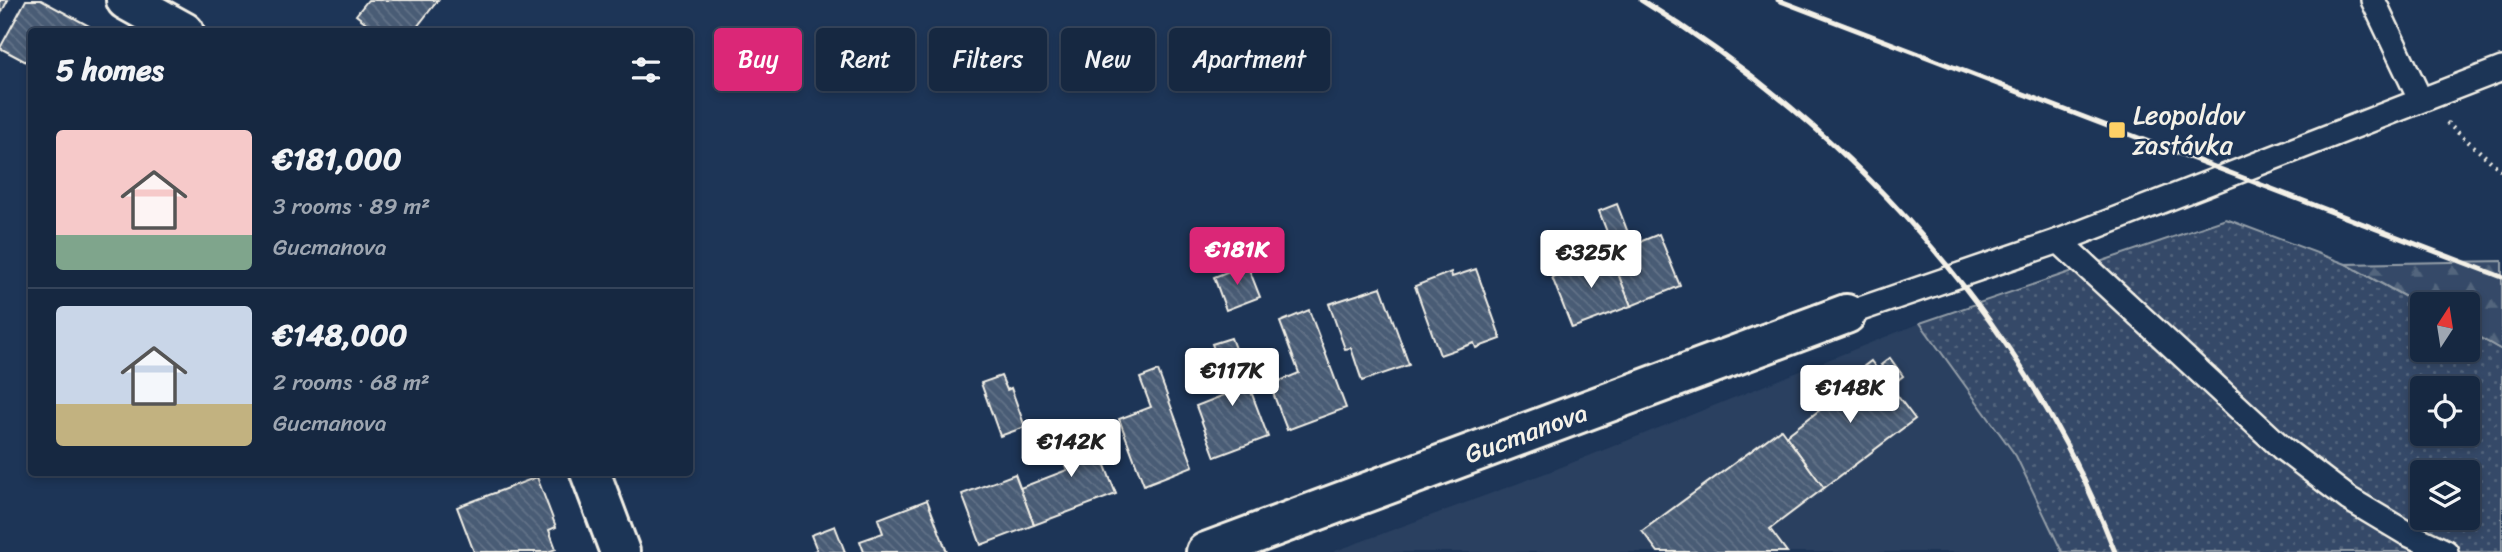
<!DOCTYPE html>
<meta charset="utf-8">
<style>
body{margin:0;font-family:Sriracha,sans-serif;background:#23344c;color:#f1f3f6;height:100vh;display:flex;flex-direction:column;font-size:26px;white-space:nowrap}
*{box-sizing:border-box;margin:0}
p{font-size:23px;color:#9ea6b1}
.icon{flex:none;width:38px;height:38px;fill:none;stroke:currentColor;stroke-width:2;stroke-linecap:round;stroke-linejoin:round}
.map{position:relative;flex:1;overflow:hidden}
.details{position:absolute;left:28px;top:28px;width:665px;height:448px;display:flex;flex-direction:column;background:#162841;border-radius:7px;box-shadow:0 4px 10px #0003,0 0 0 2px #35445a}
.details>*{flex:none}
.top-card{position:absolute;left:714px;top:28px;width:665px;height:63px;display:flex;gap:14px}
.needle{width:46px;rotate:12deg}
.controls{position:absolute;left:2410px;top:292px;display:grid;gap:14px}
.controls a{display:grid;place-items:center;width:70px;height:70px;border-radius:7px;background:#162841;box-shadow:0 4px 10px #0003,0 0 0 2px #35445a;font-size:35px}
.price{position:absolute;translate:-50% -60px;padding:0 16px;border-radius:7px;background:#fff;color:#222;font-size:23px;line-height:46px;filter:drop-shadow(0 2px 4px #0008)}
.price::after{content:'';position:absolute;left:50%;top:42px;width:21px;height:16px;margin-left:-10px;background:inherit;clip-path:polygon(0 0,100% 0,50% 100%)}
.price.active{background:#db2777;color:#fff}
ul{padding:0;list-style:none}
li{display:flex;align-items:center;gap:21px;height:175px;padding:0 28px}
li+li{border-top:2px solid #35445a}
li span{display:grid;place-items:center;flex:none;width:196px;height:140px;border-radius:7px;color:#555}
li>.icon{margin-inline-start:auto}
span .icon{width:84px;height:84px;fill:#fffc;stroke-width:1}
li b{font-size:30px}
h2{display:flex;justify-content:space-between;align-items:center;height:84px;padding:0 28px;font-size:30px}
.tag{padding:0 24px;border-radius:7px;background:#162841;box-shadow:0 4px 10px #0003,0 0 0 2px #35445a;font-size:24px;line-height:63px}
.tag.active{background:#db2777;color:#fff}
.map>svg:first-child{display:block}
</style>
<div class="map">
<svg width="2502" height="552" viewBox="0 0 2502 552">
<defs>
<pattern id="grass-dots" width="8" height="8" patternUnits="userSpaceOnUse" patternTransform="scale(1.75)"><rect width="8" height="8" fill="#354a67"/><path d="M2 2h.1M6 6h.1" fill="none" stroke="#53657d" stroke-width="1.8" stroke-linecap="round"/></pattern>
<pattern id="forest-firs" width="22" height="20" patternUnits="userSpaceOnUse" patternTransform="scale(1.75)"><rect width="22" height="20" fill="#354a67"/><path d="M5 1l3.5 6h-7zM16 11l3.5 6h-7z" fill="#53657d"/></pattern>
<pattern id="building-back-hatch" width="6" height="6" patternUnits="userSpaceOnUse" patternTransform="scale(1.75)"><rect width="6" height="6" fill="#485b74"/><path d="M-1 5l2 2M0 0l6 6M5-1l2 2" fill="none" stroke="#637388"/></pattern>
</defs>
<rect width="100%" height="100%" fill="#1d3557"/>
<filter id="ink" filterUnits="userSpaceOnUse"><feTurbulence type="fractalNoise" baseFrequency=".0143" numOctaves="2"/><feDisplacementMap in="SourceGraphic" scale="14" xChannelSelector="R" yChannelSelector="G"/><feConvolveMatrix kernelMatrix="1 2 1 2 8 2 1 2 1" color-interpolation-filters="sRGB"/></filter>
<g filter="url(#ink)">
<path fill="#2a4060" d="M1920,323L2016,456L2062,552H1333L1554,470Z"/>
<path fill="url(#grass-dots)" stroke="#949ea8" stroke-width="2" fill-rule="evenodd" d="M2226,219L2346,264L2422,306V350H2468V331L2502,350V552H2062L2016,456L1920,323ZM2422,388H2468V434H2422ZM2422,472H2468V518H2422Z"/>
<path fill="url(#forest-firs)" stroke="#949ea8" stroke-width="2" d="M2502,261V350L2468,331V304L2422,306L2346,264Z"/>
<g fill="url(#building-back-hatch)" stroke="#f4f1e8" stroke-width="2">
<path d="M0,0H8L0,15Z"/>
<path d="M26,0H41L89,26L86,32H32V65L0,48Z"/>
<path d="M368,0H438L413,32H378L356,15Z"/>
<path d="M1617,204L1630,238L1612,245L1599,211Z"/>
<path d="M1659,234L1680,286L1631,306L1610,254Z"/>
<path d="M1610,254L1631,306L1572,328L1552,277L1575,267L1573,261L1584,257L1587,263Z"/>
<path d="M1247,264L1260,297L1226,310L1214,277Z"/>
<path d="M1476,269L1501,339L1476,348L1474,343L1440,355L1415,286L1451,272L1452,277Z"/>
<path d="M1381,287L1409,365L1362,381L1351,348L1345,349L1329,304Z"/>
<path d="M1309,310L1346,408L1287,430L1270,385L1299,373L1280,322Z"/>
<path d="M1231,338L1268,437L1215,457L1196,406L1237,390L1231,376L1225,378L1212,344Z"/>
<path d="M1890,358L1903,376L1894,383L1881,365Z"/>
<path d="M1871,361L1915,419L1824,488L1786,436L1835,398L1830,392Z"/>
<path d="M1158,371L1193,466L1144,485L1119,419L1151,407L1140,378Z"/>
<path d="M1001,376L1007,390L1011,388L1025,427L1000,436L981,383Z"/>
<path d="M1089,424L1116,494L1034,525L1020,488L1067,470L1054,436Z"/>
<path d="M1781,429L1824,488L1770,529L1787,552H1658L1642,531Z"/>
<path d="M1015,474L1034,525L981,545L962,494Z"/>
<path d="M537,477L556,527L549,530L556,549L548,552H474L457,507Z"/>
<path d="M927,500L947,552H864L860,541L883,533L878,519Z"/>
<path d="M835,526L845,552H812L817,550L811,535Z"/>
</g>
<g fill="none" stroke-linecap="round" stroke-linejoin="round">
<g stroke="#f4f1e8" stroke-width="28">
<g id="lane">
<path d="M2373,0L2420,99"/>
<path d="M2059,241L2282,448L2349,499L2406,533L2446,552"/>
<path d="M1846,314L2059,241L2502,69"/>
</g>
</g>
<g stroke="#f4f1e8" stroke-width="44">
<g id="street">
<path d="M126,0L184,32"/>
<path d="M590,472L620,552"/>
<path d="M1206,552L1846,314"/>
</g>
</g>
<path stroke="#f4f1e8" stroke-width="4.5" stroke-dasharray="2 5" stroke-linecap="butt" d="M2447,123L2502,171"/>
<use href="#lane" stroke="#1d3557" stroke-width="23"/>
<use href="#street" stroke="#1d3557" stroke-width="38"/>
<g stroke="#f4f1e8" stroke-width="5">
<path d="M1641,0C1851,128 2026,321 2115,552"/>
<path d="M1778,0L2502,277"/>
</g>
</g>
</g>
<rect fill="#ffd166" stroke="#1d3557" stroke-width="2.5" x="2108" y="121" width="18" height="18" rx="3.5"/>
<g text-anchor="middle" stroke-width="5" stroke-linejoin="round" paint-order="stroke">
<g font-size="26" fill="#f4f1e8" stroke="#1d3557" text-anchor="start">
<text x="2133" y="124">Leopoldov<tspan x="2133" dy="30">zastávka</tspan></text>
</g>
<g font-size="26" fill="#f4f1e8" stroke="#1d3557">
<text transform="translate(1526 433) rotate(-20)" y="9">Gucmanova</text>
</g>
</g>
</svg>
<div class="controls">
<a><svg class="needle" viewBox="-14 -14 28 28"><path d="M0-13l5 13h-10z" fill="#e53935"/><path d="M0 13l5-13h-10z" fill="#9ea6b1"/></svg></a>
<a><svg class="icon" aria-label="locate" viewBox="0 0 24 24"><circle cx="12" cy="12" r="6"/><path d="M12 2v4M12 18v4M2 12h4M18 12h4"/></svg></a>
<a><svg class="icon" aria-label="layers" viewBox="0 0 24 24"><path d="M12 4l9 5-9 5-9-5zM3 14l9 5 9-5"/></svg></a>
</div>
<b class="price active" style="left:1237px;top:287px">€181K</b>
<b class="price" style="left:1591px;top:290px">€325K</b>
<b class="price" style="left:1232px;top:408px">€117K</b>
<b class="price" style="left:1850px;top:425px">€148K</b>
<b class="price" style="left:1071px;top:479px">€142K</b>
<div class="top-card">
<a class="tag active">Buy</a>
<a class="tag">Rent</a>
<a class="tag">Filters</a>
<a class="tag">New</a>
<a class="tag">Apartment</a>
</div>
<section class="details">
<h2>5 homes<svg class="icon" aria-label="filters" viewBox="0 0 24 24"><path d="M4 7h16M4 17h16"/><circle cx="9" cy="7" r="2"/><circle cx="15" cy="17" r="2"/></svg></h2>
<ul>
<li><span style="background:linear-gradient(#f6c9c9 75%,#7fa58c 0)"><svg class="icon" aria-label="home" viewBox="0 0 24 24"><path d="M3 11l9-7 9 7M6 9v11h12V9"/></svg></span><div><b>€181,000</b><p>3 rooms · 89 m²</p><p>Gucmanova</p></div></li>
<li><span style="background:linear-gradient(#c9d6e8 70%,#c2b280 0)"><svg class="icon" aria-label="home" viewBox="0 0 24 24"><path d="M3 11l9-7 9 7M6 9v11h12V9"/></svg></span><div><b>€148,000</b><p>2 rooms · 68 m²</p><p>Gucmanova</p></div></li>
</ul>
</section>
</div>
